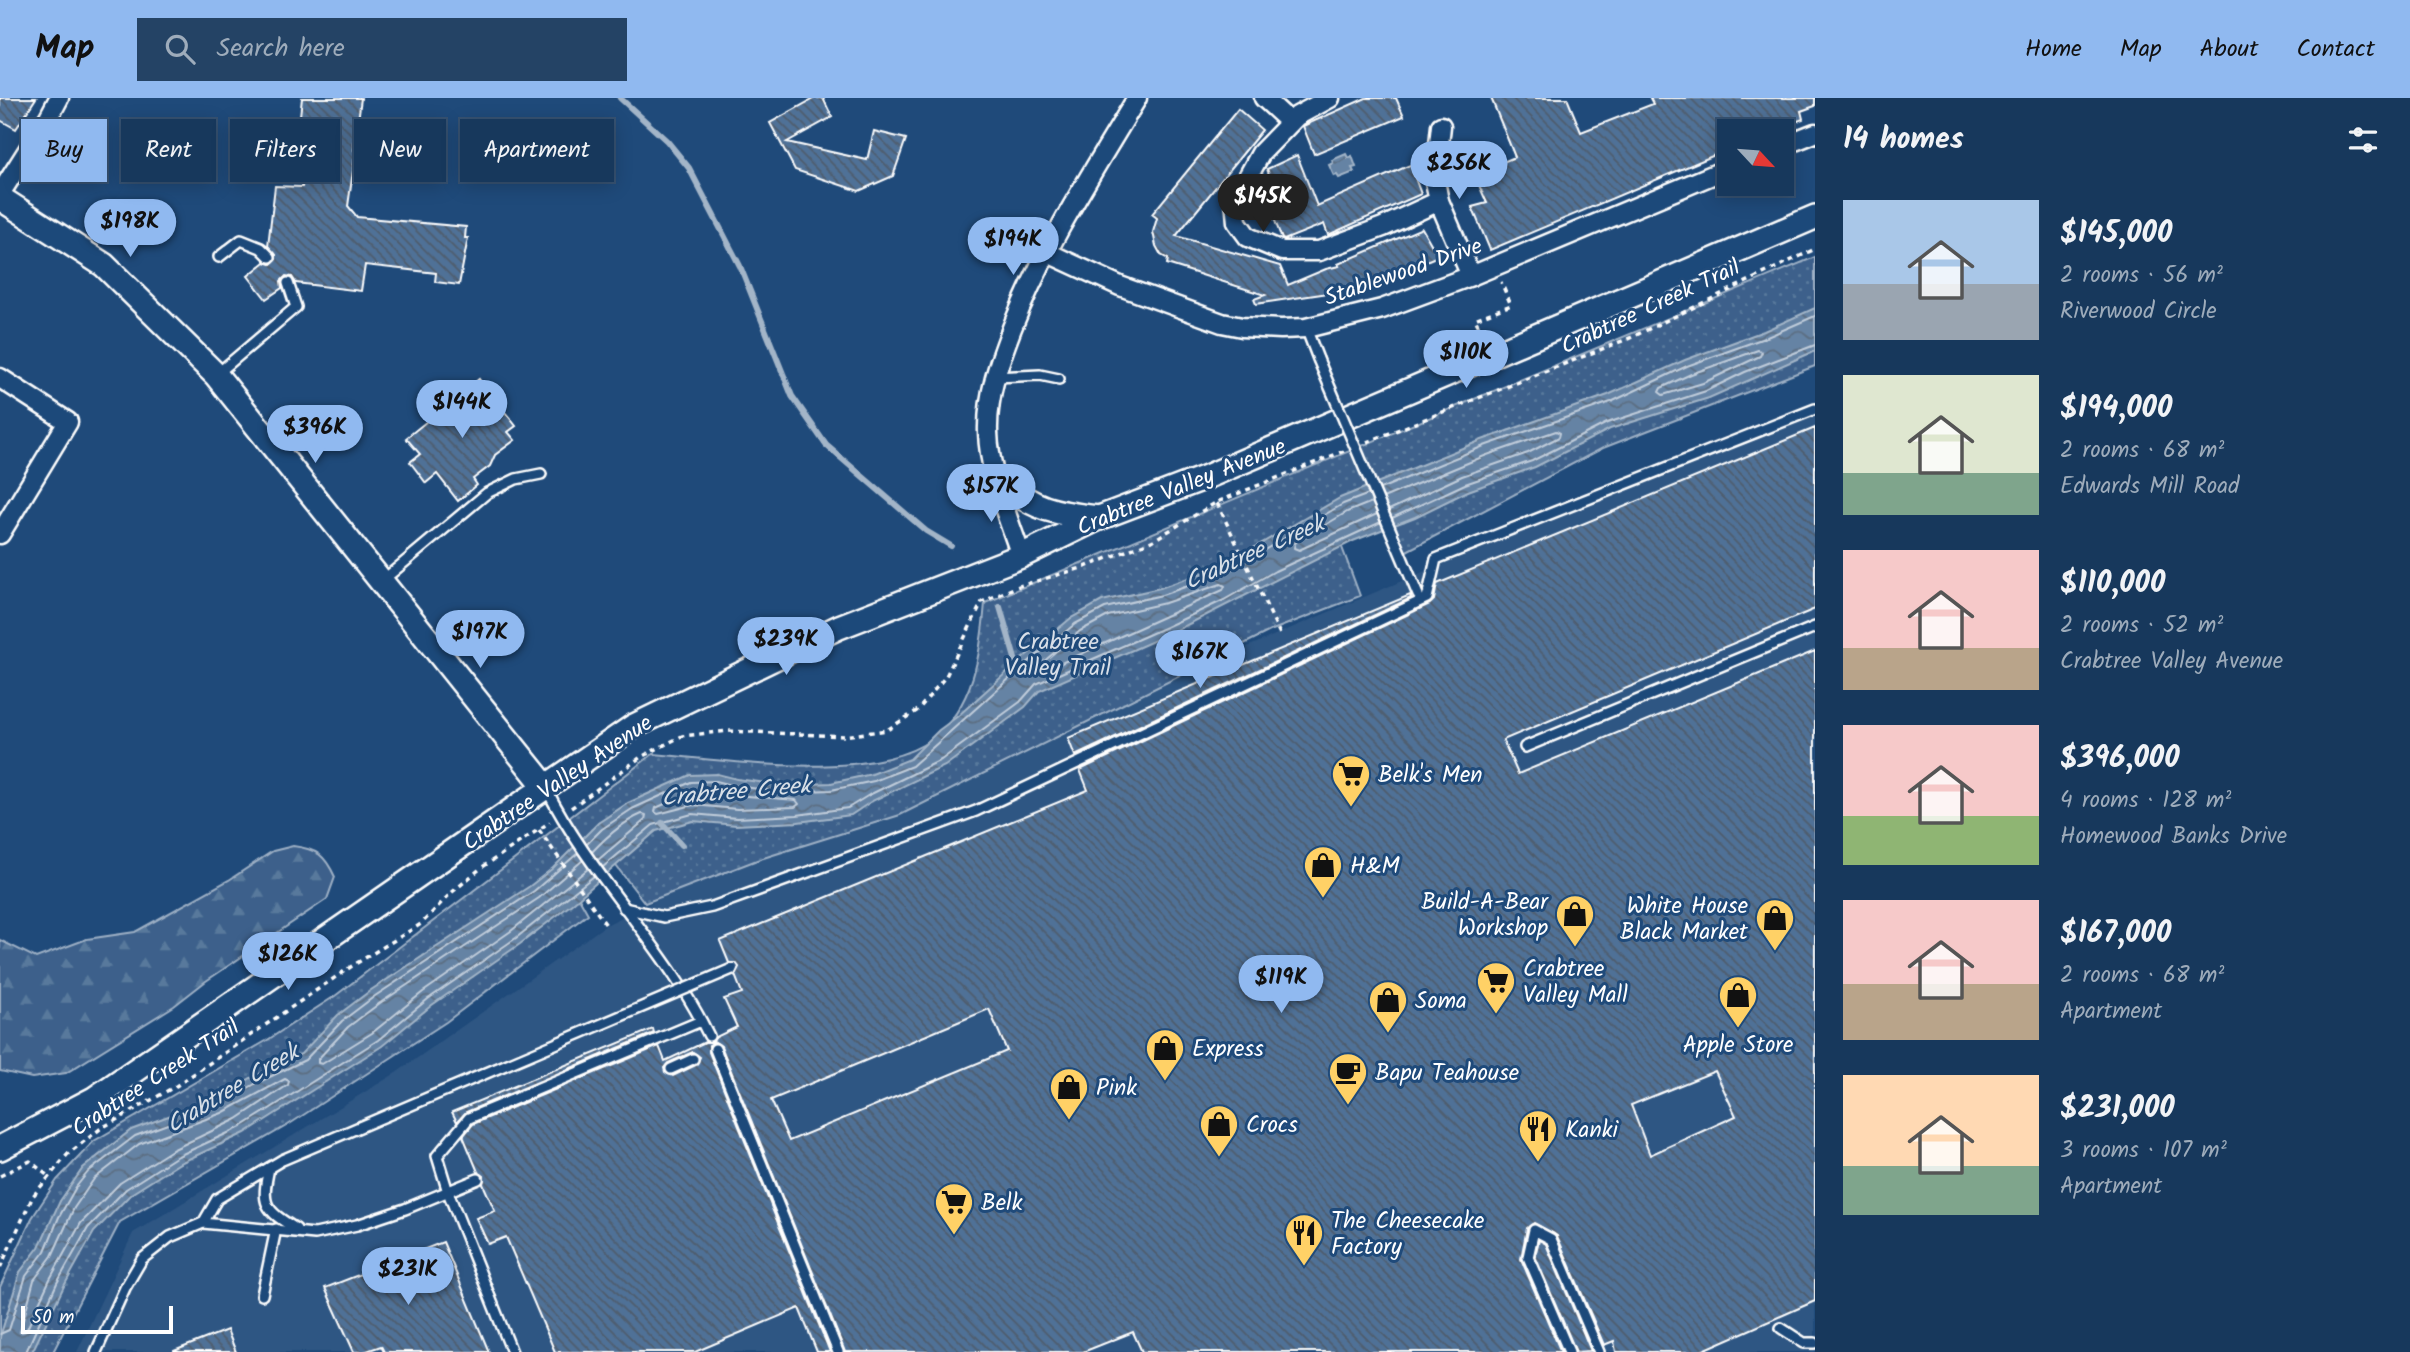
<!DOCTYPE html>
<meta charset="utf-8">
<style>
body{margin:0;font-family:Kalam,sans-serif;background:#244365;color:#f1f3f6;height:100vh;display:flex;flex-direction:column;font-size:26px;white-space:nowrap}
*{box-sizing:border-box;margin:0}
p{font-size:23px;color:#9eacbb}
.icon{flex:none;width:38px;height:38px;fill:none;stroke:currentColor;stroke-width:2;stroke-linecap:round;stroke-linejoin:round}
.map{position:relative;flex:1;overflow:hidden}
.sheet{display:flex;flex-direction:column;background:#17385c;width:595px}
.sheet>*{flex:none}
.banner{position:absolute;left:21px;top:21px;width:665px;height:63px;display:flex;gap:14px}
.needle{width:46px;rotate:116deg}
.controls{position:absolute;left:1717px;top:21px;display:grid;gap:14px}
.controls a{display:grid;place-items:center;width:77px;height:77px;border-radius:0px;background:#17385c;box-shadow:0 4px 18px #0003,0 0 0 2px #365272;font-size:35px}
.scale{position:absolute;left:21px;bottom:18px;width:152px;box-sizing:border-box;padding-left:7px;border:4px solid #fff;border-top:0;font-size:19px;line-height:24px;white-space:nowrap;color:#fff;-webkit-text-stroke:5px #1f4a7a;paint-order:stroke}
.price{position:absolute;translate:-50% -60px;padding:0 16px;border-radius:24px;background:#90b9f0;color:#111;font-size:23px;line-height:46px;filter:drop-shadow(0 2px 4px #0008)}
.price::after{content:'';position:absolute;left:50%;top:42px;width:21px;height:16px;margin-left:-10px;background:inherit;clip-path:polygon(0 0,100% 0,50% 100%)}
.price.current{background:#222;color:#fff}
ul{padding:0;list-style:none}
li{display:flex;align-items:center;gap:21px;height:175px;padding:0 28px}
li span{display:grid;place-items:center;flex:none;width:196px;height:140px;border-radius:0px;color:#555}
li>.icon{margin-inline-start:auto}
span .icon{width:84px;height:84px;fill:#fffc;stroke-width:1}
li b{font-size:30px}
h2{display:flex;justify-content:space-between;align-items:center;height:84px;padding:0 28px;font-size:30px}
.chip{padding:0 24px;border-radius:0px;background:#17385c;box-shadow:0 4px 18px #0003,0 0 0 2px #365272;font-size:24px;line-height:63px}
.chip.current{background:#90b9f0;color:#111}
header{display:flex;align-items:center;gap:42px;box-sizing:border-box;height:98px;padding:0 35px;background:#90b9f0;color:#111}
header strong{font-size:33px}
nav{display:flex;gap:38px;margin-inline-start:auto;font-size:24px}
.search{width:490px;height:63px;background:#244365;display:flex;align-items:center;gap:18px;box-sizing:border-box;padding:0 24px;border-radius:0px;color:#9eacbb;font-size:26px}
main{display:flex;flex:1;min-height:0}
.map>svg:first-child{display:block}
</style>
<header>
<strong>Map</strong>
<div class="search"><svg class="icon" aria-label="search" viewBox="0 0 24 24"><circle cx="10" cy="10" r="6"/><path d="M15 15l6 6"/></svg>Search here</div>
<nav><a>Home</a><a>Map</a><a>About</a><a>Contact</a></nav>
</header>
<main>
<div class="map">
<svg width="1815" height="1254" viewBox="0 0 1815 1254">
<defs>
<pattern id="forest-firs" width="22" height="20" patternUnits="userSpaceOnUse" patternTransform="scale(1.75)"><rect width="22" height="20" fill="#3c618b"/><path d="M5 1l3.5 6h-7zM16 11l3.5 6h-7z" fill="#59799c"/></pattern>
<pattern id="park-dots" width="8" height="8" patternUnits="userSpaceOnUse" patternTransform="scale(1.75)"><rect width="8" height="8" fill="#3c618b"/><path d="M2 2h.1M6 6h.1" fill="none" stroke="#59799c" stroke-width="1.8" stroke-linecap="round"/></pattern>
<pattern id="water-waves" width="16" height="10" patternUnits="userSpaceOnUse" patternTransform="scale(1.75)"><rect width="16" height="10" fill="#6583a4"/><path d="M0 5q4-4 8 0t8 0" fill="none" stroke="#5b6d81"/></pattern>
<pattern id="building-back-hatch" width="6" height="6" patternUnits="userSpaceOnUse" patternTransform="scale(1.75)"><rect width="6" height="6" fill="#507197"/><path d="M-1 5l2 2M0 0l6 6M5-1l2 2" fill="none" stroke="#4e5b6a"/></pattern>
</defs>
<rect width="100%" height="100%" fill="#1f4a7a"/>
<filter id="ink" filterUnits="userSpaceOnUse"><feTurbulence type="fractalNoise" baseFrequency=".0143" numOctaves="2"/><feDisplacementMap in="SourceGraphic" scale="14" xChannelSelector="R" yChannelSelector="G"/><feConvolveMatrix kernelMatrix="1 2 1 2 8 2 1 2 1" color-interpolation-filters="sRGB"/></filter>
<g filter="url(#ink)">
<path fill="#2e5683" d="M1815,307V1254H77L133,1135L396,975L606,827L765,749L1071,624Z"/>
<path fill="url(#forest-firs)" stroke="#9eb0c5" stroke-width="2" d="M293,748C317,751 325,757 335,779L327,801L206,883L174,908L66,975L32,980L0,973V842L36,860L87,841L135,834L229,782L273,753Z"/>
<path fill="url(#park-dots)" stroke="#9eb0c5" stroke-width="2" d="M1815,159V268L1603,350L1399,457L1385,420L1340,444L1360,498L1270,533L900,717L757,762L645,805L613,764L573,789L588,816L446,924L288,1027L120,1124L53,1254H0V1189L32,1120L57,1082L94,1043L266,943L335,898L653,656C725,662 872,686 932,641C974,609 981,554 985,505Z"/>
<g fill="url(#water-waves)" stroke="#a3b5c8" stroke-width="2">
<path d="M1346,56L1348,60L1352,58L1356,69L1352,70L1354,74L1339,80L1337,77L1334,78L1329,67L1333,65L1332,62Z"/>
<path d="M1815,210V253L1709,300L1610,331L1535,369L1468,393L1415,419L1353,443L1169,536L1039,593L1025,609L945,668L872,703L851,717L798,724L736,727L693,723L656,733L573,805L520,846L432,907L382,948L245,1035L180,1065L131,1096L94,1134L64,1188L32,1254H0V1239L20,1174L39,1149L60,1103L83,1070L131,1032L217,1000L251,980L301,956L338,917L371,892L530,788L553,770L598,725L628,705L690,677L717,676L737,681L782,687L831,685L872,676L910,661L939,632L958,618L1017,565L1071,520L1102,503L1160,490L1222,468L1340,400L1482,342L1608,297L1685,262L1764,233Z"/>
</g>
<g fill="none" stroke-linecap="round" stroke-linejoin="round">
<g stroke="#c1cddb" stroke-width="2">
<path d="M1758,252L1762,254L1760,258L1703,285L1663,297L1659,294L1661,290L1691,276Z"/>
<path d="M1380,391L1484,348L1611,304L1687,268L1767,239L1815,218"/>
<path d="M1383,400L1487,357L1556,333L1560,335L1559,339L1528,355L1462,378L1389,412"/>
<path d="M1372,404L1347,414L1295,445L1294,450L1299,452L1377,416"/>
<path d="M1392,420L1465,386L1532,363L1607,325L1706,293L1745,274L1815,247"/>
<path d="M1221,486L1225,488L1223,492L1039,575L1035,574L1036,570L1080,533L1108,518L1165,505Z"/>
<path d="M714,692L735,697L796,702L799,706L795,709L737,711L693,707L658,716L655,714L656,710L693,693Z"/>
<path d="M587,746L602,731L632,711L691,684L716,683L736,688L781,694L831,692L874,683L912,668L1021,570L1075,526L1105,510L1162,497L1225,475L1343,406L1369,396"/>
<path d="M592,754C606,739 623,724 642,716L646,717L645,722L598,762"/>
<path d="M583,762L539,800L380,905L348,929L318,961V965L322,966L372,935L423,894L511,833L589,770"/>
<path d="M603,769L653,727L692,716L737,720L797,717L848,710L869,697L941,662L1020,604L1036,586L1166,529L1224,502L1275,473L1381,424"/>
<path d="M285,981L289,983L288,987L237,1021L172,1052L120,1085L81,1125L50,1181L26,1233L20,1234L34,1182L52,1158L74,1110L94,1081L139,1046L222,1015Z"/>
<path d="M0,1236L9,1232L26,1178L45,1153L59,1119L76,1089L88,1074L135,1038L219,1007L255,986L305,962L342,923L375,898L534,793L578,755"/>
<path d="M26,1254L57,1185L88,1130L126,1091L176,1059L241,1029L378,942L428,901L516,840L594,778"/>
</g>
<g stroke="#a3b5c8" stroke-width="6">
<path d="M620,0L667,43L689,70L740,168L792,298L826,347L926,433L951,448"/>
<path d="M1000,509L1018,571"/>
<path d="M662,725L682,747"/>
</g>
</g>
<g fill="url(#building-back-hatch)" stroke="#fff" stroke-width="2" fill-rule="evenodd">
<path d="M0,0H36L16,31L0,22Z"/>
<path d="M302,0H361L358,23H356L354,52H356L348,108L357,119L466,129L465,140H468L459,187L435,184L436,175L365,167L361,193L296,185L292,179L286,178L281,183L282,190L266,201L248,178L265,164L271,166L276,161V157L268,148L275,88L302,89L310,19L300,18Z"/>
<path d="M815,0H823L832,19L787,44L867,62L874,33L906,41L893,78L859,93L795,72L770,25Z"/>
<path d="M1366,0H1396L1404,18L1314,56L1303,28Z"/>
<path d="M1491,0H1567L1581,34L1653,6L1650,0H1815V8L1801,13L1803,21L1773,33H1729V51L1490,152L1472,109L1487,105L1474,76L1515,59Z"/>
<path d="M1238,11L1262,32L1176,138L1280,168L1288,187L1326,171L1339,168L1338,166L1422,130L1438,158L1376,184L1348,192L1256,206L1254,201L1265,197L1167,166L1168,161L1161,157L1156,148L1153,134L1157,120L1152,116Z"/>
<path d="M1297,57L1317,108L1410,67L1421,96L1328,137L1324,126L1284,142L1282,141L1265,97L1275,92L1267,71Z"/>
<path d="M479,281L516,328L508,334L515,342L495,357L490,368L473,381L477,387L458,403L437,376L426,385L410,364L420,356L406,340Z"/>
<path d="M1815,330V511L1503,642L1518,676L1815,553V1203L1699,1254H1616L1614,1243L1604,1247L1557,1138L1534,1125L1527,1130L1521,1161L1561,1254H1142L1133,1234L1083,1254H845L721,948L715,944L709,947V954L830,1254H817L799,1210L695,1254H555L506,1139L488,1146L476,1120L495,1113L483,1086L484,1078L478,1074L463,1038L473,1026L659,948L665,963L705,944H712L716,939L737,929L724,901L742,895L735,877L739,869L736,865H729L720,843L1088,692L1080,672L1430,506L1434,502L1437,486ZM989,911L1007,953L789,1043L771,1002ZM693,954L700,959L696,967L673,978L665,974L664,970L668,965ZM1715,973L1736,1018L1650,1057L1631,1007Z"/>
<path d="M1410,497L1411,500L1075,658L1068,640Z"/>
<path d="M653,931L654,935L466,1014L457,1024L452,1014Z"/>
<path d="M1539,1142L1546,1146L1591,1253L1576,1254L1535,1158Z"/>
<path d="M443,1144L489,1254H384L381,1248L364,1254H354L325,1190Z"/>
<path d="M227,1232L236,1254H174V1253Z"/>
</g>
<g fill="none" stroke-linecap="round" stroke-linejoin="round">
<g stroke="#fff" stroke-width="14">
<g id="service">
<path d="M219,159L241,142L261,150L270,159"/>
<path d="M1306,230L1318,261"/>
<path d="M217,276L296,209L288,185"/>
<path d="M995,279L1040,277L1059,281"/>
<path d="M382,483L487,395L516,381L541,376"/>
<path d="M1525,649L1815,529"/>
<path d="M546,690C590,778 666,849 709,938"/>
<path d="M624,810L664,819L712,809L976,713L1427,500L1436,461L1815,311"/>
<path d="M715,951L838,1254"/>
<path d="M671,971L693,961"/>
<path d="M269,1070C261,1107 264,1111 296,1131"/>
<path d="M203,1125L217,1101L282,1062L451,990"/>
<path d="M262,1197L276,1131"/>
<path d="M1781,1230L1804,1245H1815"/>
<path d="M96,1254L125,1190L142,1161L170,1139L203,1125L315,1136L357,1127L405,1111L478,1081"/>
<path d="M512,1254L448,1094L437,1058L469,1020L701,923"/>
<path d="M1569,1254L1528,1159L1534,1132L1551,1141L1599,1254"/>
</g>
</g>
<g stroke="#fff" stroke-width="23">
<g id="minor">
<path d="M1264,0L1290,24"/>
<path d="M1330,0L1297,18L1261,55L1235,102L1237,124L1248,139L1282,153H1319L1383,129L1439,103"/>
<path d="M1441,28L1435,83L1439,103L1471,178"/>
<path d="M1782,48L1815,35"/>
<path d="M0,96L49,19L59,0"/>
<path d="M1046,154L1120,188L1222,225L1242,229L1281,231L1306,230L1382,211L1471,178L1729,70"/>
<path d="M0,280L68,324L0,436"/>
<path d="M1021,458C1008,419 989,375 988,334C987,297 999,264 1012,230C1044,149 1092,75 1137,0"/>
</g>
</g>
<g stroke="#fff" stroke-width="28">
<g id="tertiary">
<path d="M0,100L104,167L216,277L545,688"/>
<path d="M998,383C1036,411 1052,415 1099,420"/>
<path d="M0,1050L94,1001L634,628L839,529L1021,458L1099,420L1204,380L1815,119"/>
</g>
</g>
<g stroke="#fff" stroke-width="3.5" stroke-dasharray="5 5" stroke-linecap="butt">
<path d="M1483,237L1475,221L1511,207L1501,184"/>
<path d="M1367,344L1630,240L1815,151"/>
<path d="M1217,405L1280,536"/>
<path d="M571,710L641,659L682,638L728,633L844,638L887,632L918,612L946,578L982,504L1016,489L1085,469L1152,443L1217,404L1344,353"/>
<path d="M539,732L606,827"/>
<path d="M0,1078L30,1063L48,1078"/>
<path d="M0,1170L33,1098L68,1056L100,1031L176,988L352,868L421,826L450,796L481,770L550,724"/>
</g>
<use href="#service" stroke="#1f4a7a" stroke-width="9"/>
<use href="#minor" stroke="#1f4a7a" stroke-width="18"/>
<use href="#tertiary" stroke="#1f4a7a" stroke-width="23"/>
<g stroke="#fff" stroke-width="14" stroke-linecap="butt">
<g id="service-bridge">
<path d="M1318,261L1418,497"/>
<path d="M451,990L732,871"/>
</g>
</g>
<use href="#service-bridge" stroke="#1f4a7a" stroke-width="9"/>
</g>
</g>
<defs>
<g id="supermarket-pin" transform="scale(2.0125)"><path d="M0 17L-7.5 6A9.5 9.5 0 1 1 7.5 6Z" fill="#ffd166" stroke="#1f4a7a"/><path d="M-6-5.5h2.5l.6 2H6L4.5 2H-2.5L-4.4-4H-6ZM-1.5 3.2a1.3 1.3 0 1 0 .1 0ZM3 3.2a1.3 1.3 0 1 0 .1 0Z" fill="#111"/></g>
<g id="shop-pin" transform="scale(2.0125)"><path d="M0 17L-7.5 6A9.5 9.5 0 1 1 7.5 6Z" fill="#ffd166" stroke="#1f4a7a"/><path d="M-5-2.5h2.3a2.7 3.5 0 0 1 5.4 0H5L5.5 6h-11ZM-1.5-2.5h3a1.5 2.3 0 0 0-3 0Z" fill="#111"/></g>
<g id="cafe-pin" transform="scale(2.0125)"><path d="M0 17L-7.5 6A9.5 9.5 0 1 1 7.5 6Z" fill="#ffd166" stroke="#1f4a7a"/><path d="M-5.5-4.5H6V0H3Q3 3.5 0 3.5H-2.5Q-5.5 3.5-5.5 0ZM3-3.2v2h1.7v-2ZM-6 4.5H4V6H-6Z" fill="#111"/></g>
<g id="restaurant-pin" transform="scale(2.0125)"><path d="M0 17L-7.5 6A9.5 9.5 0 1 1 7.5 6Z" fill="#ffd166" stroke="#1f4a7a"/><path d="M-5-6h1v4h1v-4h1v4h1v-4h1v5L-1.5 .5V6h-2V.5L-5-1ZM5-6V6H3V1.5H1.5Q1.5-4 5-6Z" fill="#111"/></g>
</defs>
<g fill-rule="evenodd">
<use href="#supermarket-pin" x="1351" y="676"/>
<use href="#shop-pin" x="1323" y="767"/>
<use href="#shop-pin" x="1575" y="816"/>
<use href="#shop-pin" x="1775" y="820"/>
<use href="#supermarket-pin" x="1496" y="883"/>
<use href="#shop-pin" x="1738" y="897"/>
<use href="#shop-pin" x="1388" y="902"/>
<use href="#shop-pin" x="1165" y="950"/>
<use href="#cafe-pin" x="1348" y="974"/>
<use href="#shop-pin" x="1069" y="989"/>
<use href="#shop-pin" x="1219" y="1026"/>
<use href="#restaurant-pin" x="1538" y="1031"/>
<use href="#supermarket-pin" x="954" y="1104"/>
<use href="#restaurant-pin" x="1304" y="1135"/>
</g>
<g text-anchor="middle" stroke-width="6" stroke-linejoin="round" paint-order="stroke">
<g font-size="23" fill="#fff" stroke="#1f4a7a">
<text transform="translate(1403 173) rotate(-19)" y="8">Stablewood Drive</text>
<text transform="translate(1650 208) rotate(-25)" y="8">Crabtree Creek Trail</text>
<text transform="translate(1181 388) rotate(-22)" y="8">Crabtree Valley Avenue</text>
<text transform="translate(557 684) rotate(-34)" y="8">Crabtree Valley Avenue</text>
<text transform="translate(155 979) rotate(-33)" y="8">Crabtree Creek Trail</text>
</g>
<g font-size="23" fill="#d8dfe8" stroke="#1f4a7a">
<text x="1058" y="551">Crabtree<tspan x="1058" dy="26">Valley Trail</tspan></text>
</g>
<g font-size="23" fill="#fff" stroke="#1f4a7a" text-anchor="start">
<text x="1378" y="684">Belk's Men</text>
<text x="1350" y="775">H&amp;M</text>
<text x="1548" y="811" text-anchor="end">Build-A-Bear<tspan x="1548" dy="26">Workshop</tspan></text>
<text x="1748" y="815" text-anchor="end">White House<tspan x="1748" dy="26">Black Market</tspan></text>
<text x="1523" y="878">Crabtree<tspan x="1523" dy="26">Valley Mall</tspan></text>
<text x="1415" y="910">Soma</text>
<text x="1738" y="954" text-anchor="middle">Apple Store</text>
<text x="1192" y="958">Express</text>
<text x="1375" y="982">Bapu Teahouse</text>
<text x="1096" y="997">Pink</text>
<text x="1246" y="1034">Crocs</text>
<text x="1565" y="1039">Kanki</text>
<text x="981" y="1112">Belk</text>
<text x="1331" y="1130">The Cheesecake<tspan x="1331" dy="26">Factory</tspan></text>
</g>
<g font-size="24" font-style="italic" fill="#d8e0e8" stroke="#1f4a7a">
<text transform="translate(1254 454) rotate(-24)" y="8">Crabtree Creek</text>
<text transform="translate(736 693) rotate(-5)" y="8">Crabtree Creek</text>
<text transform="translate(232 990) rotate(-31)" y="8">Crabtree Creek</text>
</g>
</g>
</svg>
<div class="controls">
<a><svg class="needle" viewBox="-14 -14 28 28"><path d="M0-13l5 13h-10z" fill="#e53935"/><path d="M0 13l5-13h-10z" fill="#9eacbb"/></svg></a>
</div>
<div class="scale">50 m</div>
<b class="price" style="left:1459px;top:103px">$256K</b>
<b class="price current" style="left:1263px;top:136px">$145K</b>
<b class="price" style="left:130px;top:161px">$198K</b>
<b class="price" style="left:1013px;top:179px">$194K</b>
<b class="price" style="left:1466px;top:292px">$110K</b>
<b class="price" style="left:462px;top:342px">$144K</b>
<b class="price" style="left:315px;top:367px">$396K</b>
<b class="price" style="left:991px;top:426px">$157K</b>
<b class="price" style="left:480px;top:572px">$197K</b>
<b class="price" style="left:786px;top:579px">$239K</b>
<b class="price" style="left:1200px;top:592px">$167K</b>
<b class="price" style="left:288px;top:894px">$126K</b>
<b class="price" style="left:1281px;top:917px">$119K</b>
<b class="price" style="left:408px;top:1209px">$231K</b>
<div class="banner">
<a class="chip current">Buy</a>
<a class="chip">Rent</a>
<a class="chip">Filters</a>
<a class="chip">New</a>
<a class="chip">Apartment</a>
</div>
</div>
<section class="sheet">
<h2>14 homes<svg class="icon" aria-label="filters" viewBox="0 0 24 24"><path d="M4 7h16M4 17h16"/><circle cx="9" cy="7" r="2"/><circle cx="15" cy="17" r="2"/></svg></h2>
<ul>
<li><span style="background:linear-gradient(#a9c7e8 60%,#9aa5b1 0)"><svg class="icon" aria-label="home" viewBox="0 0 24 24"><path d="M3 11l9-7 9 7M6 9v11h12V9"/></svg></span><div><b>$145,000</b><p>2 rooms · 56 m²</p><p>Riverwood Circle</p></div></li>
<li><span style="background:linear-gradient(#dfe7d0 70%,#7fa58c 0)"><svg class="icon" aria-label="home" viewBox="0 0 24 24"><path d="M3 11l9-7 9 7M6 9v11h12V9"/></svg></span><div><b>$194,000</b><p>2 rooms · 68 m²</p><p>Edwards Mill Road</p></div></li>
<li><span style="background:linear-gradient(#f6c9c9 70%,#b9a48a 0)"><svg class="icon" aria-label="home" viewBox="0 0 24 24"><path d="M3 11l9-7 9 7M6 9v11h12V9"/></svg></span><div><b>$110,000</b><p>2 rooms · 52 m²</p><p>Crabtree Valley Avenue</p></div></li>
<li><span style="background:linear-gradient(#f6c9c9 65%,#8fb573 0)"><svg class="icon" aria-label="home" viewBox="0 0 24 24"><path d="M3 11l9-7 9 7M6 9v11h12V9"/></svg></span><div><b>$396,000</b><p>4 rooms · 128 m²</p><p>Homewood Banks Drive</p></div></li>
<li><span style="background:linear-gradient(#f6c9c9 60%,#b9a48a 0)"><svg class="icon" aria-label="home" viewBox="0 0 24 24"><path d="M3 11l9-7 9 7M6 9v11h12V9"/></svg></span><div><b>$167,000</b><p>2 rooms · 68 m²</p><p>Apartment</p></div></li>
<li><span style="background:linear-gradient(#ffd9b3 65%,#7fa58c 0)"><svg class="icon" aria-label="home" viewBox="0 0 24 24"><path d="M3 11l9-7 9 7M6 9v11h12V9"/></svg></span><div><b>$231,000</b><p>3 rooms · 107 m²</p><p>Apartment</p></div></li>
</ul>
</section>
</main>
